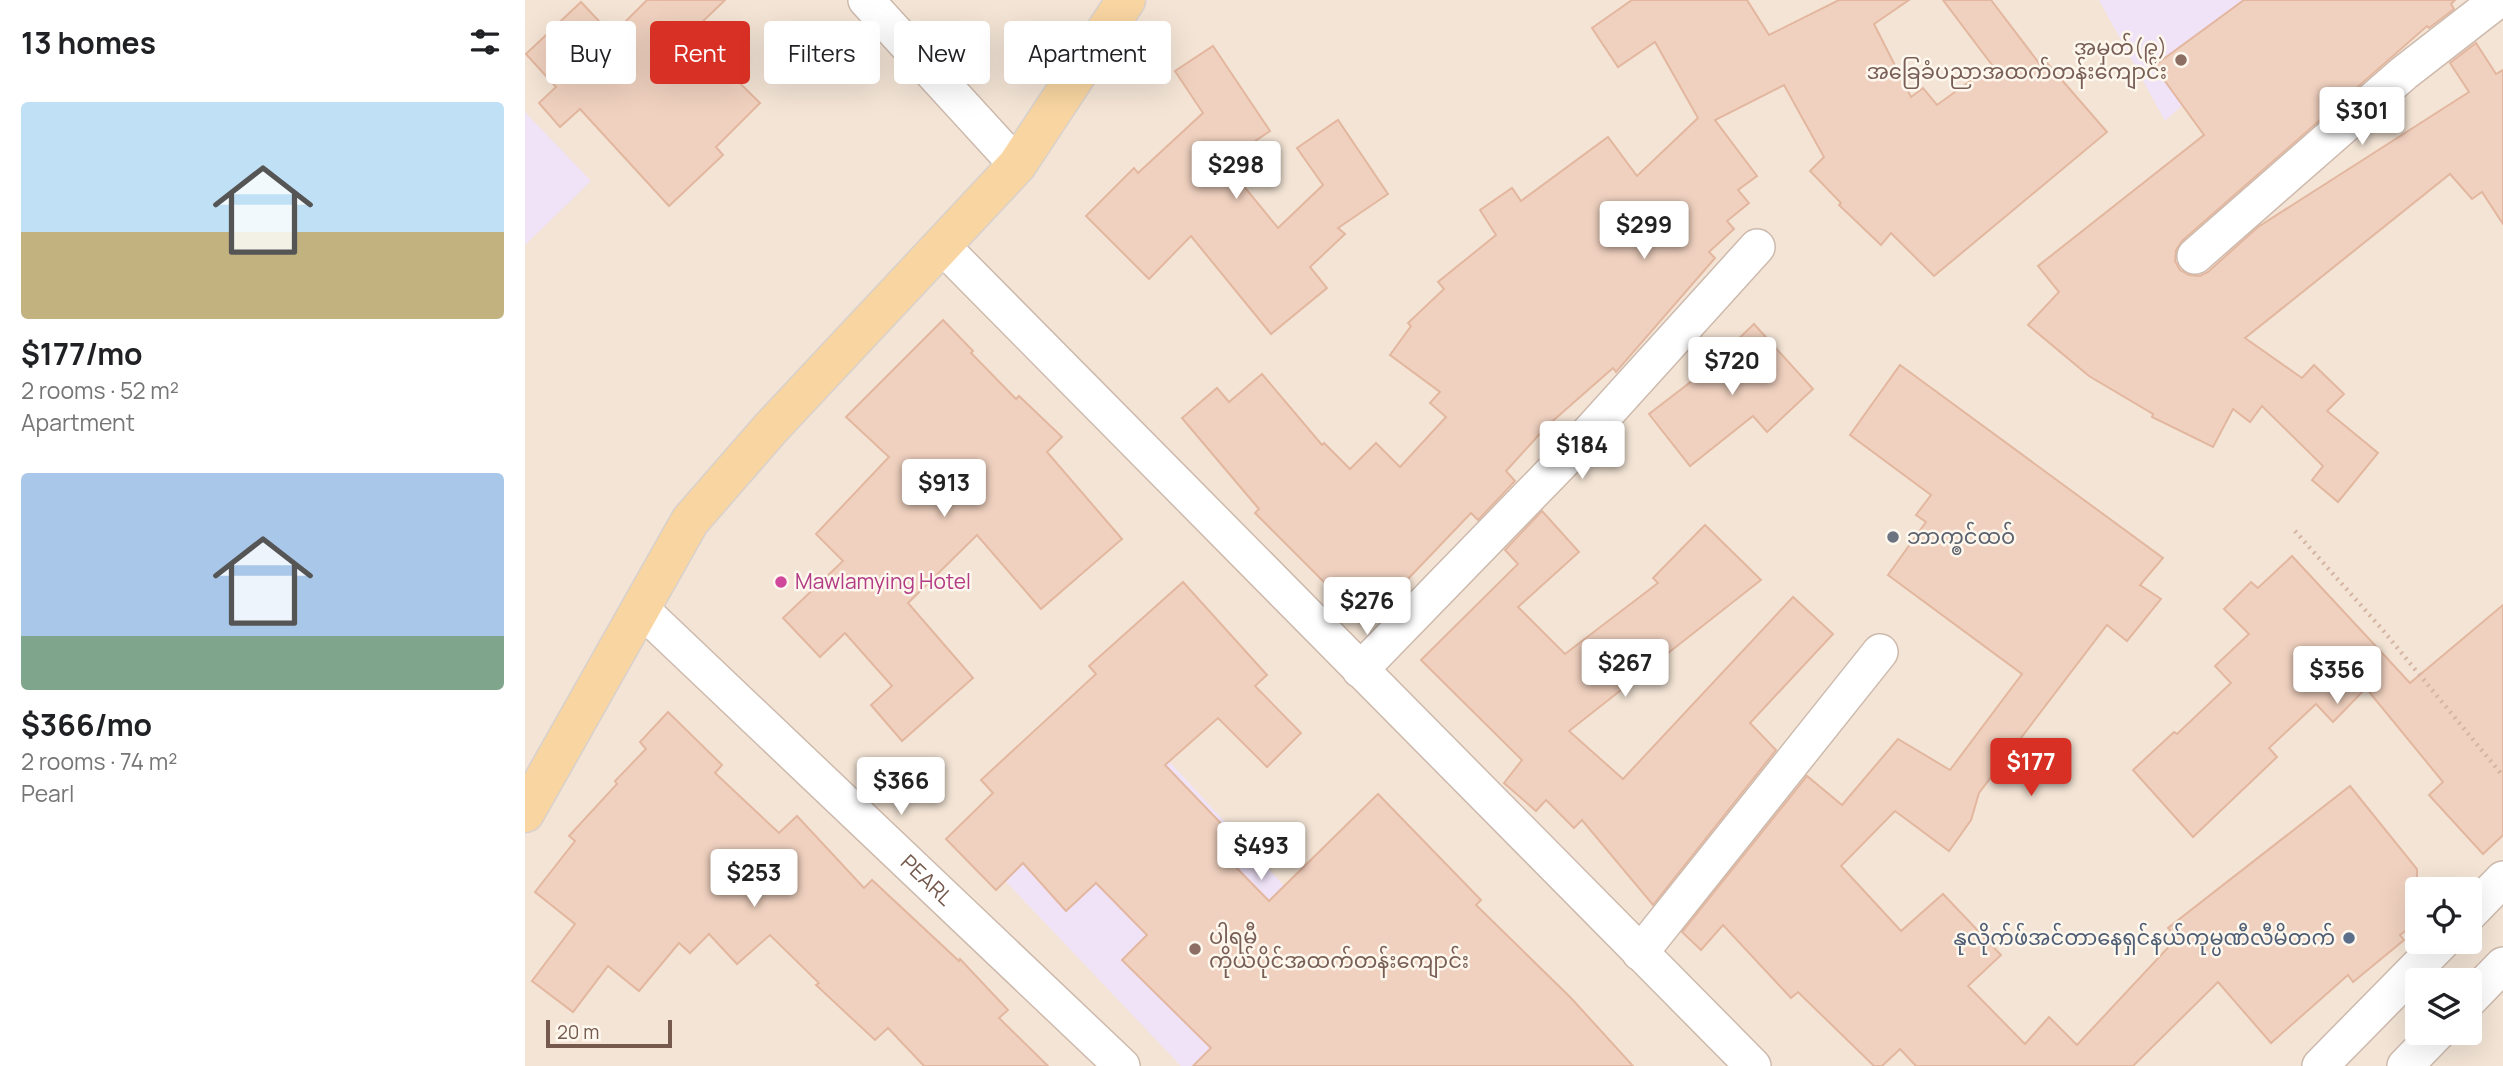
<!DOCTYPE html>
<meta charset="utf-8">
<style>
body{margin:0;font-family:Manrope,"Noto Sans Myanmar",sans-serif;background:#f2f2f2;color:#202124;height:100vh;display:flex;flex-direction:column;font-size:26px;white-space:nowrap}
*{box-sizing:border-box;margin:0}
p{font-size:23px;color:#757577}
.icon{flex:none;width:38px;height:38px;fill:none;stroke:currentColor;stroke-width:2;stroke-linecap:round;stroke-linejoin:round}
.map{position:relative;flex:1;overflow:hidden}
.drawer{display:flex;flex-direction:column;background:#fff;width:525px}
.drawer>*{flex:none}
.hud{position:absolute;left:21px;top:21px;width:665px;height:63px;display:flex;gap:14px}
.tools{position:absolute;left:1880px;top:877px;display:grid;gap:14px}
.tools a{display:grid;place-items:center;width:77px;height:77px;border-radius:7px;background:#fff;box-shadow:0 7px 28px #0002;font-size:35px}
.scale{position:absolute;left:21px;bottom:18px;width:126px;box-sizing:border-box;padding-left:7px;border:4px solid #74594c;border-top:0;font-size:19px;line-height:24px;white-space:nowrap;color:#74594c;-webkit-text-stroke:5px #fef7ed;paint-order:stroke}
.price{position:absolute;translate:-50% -60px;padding:0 16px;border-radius:7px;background:#fff;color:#222;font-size:23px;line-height:46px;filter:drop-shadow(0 2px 4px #0008)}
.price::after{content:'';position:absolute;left:50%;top:42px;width:21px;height:16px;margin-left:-10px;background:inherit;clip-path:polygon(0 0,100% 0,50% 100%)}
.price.selected{background:#d93025;color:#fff}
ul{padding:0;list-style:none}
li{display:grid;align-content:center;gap:14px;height:371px;padding:0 21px}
li span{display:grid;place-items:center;height:217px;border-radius:7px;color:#555}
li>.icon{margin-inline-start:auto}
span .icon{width:126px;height:126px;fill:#fffc;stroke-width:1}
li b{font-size:30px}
h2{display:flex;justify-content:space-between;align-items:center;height:84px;padding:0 21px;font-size:30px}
.tag{padding:0 24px;border-radius:7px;background:#fff;box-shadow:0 7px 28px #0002;font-size:24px;line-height:63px}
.tag.selected{background:#d93025;color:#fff}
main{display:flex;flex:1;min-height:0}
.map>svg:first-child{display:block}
</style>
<main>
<section class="drawer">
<h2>13 homes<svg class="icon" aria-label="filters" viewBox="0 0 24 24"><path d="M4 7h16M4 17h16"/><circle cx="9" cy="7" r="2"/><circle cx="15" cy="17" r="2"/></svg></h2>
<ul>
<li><span style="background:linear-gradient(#bfe0f5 60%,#c2b280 0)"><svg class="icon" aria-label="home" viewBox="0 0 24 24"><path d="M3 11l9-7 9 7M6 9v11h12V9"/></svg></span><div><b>$177/mo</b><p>2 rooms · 52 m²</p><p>Apartment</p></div></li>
<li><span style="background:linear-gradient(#a9c7e8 75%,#7fa58c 0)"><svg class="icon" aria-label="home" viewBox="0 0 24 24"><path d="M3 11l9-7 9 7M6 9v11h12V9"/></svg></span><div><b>$366/mo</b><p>2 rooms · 74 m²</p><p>Pearl</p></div></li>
</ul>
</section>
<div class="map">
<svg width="1978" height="1066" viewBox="0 0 1978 1066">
<rect width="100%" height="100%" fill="#fcf3e6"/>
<path fill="#f3e4d5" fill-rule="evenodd" d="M0,0H1978V1066H0ZM1892,889H1944V942H1892ZM1892,980H1944V1032H1892Z"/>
<g fill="#f0e3f8">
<path d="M1574,0H1771L1640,121Z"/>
<path d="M0,112L66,181L0,245Z"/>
<path d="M628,744L926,1066H656L469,869Z"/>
</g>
<g fill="#f0d1bf" stroke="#e3b79f" stroke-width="2">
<path d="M122,0H200L170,29L174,32L168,37L235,103L191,147L198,155L144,206L55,109L35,127L14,103L31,87L1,54L56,2L87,35Z"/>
<path d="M1107,0H1222L1244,35L1314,0H1384L1349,24L1386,97L1398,88L1412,105L1467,65L1418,0H1466L1517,67L1522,63L1582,132L1409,276L1366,233L1356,245L1314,205L1316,203L1285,171L1299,157L1259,85L1190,120L1232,176L1213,190L1224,203L1202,221L1209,229L1184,252L1190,258L1091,372L1088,368L1022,426L981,471L990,481L953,520L946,513L838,626L800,589L802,585L730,513L734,509L657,418L692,388L704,402L737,374L797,445L799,443L825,469L851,443L875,467L921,417L905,403L915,392L865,355L886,326L883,323L919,289L913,282L971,235L955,210L987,188L996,201L1083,137L1112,176L1173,118L1130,42L1093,67L1067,28Z"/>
<path d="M1719,0H1930L1926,4L1929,9L1904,28L1902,26L1657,241L1651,250L1650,261L1655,270L1664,275L1675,276L1683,272L1733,227L1944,92L1925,63L1951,43L1971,74L1978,70V224L1957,192L1947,199L1925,174L1720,338L1777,378L1789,365L1819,394L1802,411L1853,453L1813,502L1787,480L1798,466L1737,406L1725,422L1708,409L1688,447L1627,417L1628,414L1564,376L1503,325L1534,292L1513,266L1679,135L1629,66Z"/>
<path d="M688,46L745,131L699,162L753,228L798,185L772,148L813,120L863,194L813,228L820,234L785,267L802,288L746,334L666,236L624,279L561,216L609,168L613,173L678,113L650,71Z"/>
<path d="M418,320L448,351L446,353L491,399L494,396L537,437L522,452L597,539L516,609L452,535L383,603L448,678L377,741L346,705L367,686L320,633L295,657L258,618L318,561L291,534L364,457L321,417Z"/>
<path d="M1229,324L1288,389L1242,432L1228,416L1165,466L1124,414L1180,371Z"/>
<path d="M1375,365L1638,558L1615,585L1636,599L1602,641L1582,625L1454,793L1446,820L1424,851L1370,811L1316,866L1376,931L1418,894L1476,955L1443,986L1500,1044L1524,1017L1552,1045L1652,938L1643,928L1825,786L1892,869V922L1875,935L1879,940L1828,982L1823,975L1746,1043L1693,982L1608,1066H1391L1375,1049L1357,1066H1349L1273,992L1266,998L1198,925L1176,950L1157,932L1282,776L1317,805L1373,739L1425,770L1497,674L1363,575L1401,522L1391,515L1406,495L1325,435Z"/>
<path d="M1017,511L1054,552L993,607L1040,654L1133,583L1128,578L1180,525L1236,580L1044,731L1098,779L1268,597L1308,634L1225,723L1251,750L1128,905L1057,820L1049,828L1021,800L1011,811L979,783L997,760L896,660L993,564L980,550Z"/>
<path d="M1767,556L1885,683L1978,605V835L1958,854L1904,795L1918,782L1841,688L1808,722L1791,704L1744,748L1752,757L1668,837L1608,770L1649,732L1652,734L1706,683L1690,666L1724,634L1699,609L1726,582L1733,588Z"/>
<path d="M658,582L742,675L730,686L776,733L742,767L693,718L640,765L709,837L695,851L744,901L853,794L956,900L951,905L1046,998L1108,1066H668L686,1048L597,960L622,935L571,883L541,911L498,863L471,890L421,839L468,793L456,780L571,674L564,666Z"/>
<path d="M143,712L197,765L190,773L254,833L272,816L339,888L347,880L434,961L435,959L483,1010L474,1018L523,1066H399L363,1028L350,1040L291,985L294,983L245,935L212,964L184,934L165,953L154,943L114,991L83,966L48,1012L7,981L50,924L10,892L50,841L44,836L92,784L90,781L121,749L115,742Z"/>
</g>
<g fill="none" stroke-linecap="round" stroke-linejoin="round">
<g stroke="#cdbaad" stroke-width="38">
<g id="street">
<path d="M341,0L492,165"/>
<path d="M417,246L1228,1066"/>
<path d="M1670,256L1879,73L1973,0"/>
<path id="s1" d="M116,609L597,1066"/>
<path d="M835,670L1042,457L1232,247"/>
<path d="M1944,914L1978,879"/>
<path d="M1115,953L1355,652"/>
<path d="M1944,1000L1978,965"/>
<path d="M1795,1066L1917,942"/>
<path d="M1880,1066L1913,1032"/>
</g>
</g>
<g stroke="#d8d1cd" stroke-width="41">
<path id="primary" d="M0,813L165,521L245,429L492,165L601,0"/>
</g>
<path stroke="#d5b4a2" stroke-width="4.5" stroke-dasharray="2 5" stroke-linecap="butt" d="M1770,531L1856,628L1978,776"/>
<use href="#street" stroke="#fff" stroke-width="35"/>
<use href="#primary" stroke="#f8d5a1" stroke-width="38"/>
</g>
<g fill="#8d6e63" stroke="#fef7ed" stroke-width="2.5">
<circle cx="1656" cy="60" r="7"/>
<circle cx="670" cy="949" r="7"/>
</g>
<circle fill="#6b7280" stroke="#fef7ed" stroke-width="2.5" cx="1368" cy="537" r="7"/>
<circle fill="#d1479c" stroke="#fef7ed" stroke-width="2.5" cx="256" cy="582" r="7"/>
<circle fill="#5c6f8a" stroke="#fef7ed" stroke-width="2.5" cx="1824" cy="938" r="7"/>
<g text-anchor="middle" stroke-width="5" stroke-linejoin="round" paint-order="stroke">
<g font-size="21" fill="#785e54" stroke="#fef7ed" text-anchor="end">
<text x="1642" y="55">အမှတ်(၉)<tspan x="1642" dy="24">အခြေခံပညာအထက်တန်းကျောင်း</tspan></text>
<text x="684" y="944" text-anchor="start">ပါရမီ<tspan x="684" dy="24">ကိုယ်ပိုင်အထက်တန်းကျောင်း</tspan></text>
</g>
<g font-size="21" fill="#5b616d" stroke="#fef7ed" text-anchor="start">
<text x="1382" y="544">ဘာက္ၜၚ်ထဝ်</text>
</g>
<g font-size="21" fill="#b23c85" stroke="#fef7ed" text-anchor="start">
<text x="270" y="589">Mawlamying Hotel</text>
</g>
<g font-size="21" fill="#74594c" stroke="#fef7ed">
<text dy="7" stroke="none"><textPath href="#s1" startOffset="394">PEARL</textPath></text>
</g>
<g font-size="21" fill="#4e5e75" stroke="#fef7ed" text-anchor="end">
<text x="1810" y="945">နုလိုက်ဖ်အင်တာနေရှင်နယ်ကုမ္ပဏီလီမိတက်</text>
</g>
</g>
</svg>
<div class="tools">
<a><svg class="icon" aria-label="locate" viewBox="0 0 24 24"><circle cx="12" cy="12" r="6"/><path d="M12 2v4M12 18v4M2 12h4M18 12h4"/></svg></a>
<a><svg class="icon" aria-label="layers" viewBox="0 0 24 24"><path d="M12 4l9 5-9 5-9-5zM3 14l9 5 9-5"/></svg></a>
</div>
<div class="scale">20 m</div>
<b class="price" style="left:1837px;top:147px">$301</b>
<b class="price" style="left:711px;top:201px">$298</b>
<b class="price" style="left:1119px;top:261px">$299</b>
<b class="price" style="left:1207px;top:397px">$720</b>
<b class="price" style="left:1057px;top:481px">$184</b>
<b class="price" style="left:419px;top:519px">$913</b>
<b class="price" style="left:842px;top:637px">$276</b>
<b class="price" style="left:1100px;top:699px">$267</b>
<b class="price" style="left:1812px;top:706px">$356</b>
<b class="price selected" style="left:1506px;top:798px">$177</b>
<b class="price" style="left:376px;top:817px">$366</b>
<b class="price" style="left:736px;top:882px">$493</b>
<b class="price" style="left:229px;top:909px">$253</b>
<div class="hud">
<a class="tag">Buy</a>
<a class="tag selected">Rent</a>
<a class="tag">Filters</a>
<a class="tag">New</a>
<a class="tag">Apartment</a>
</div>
</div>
</main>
